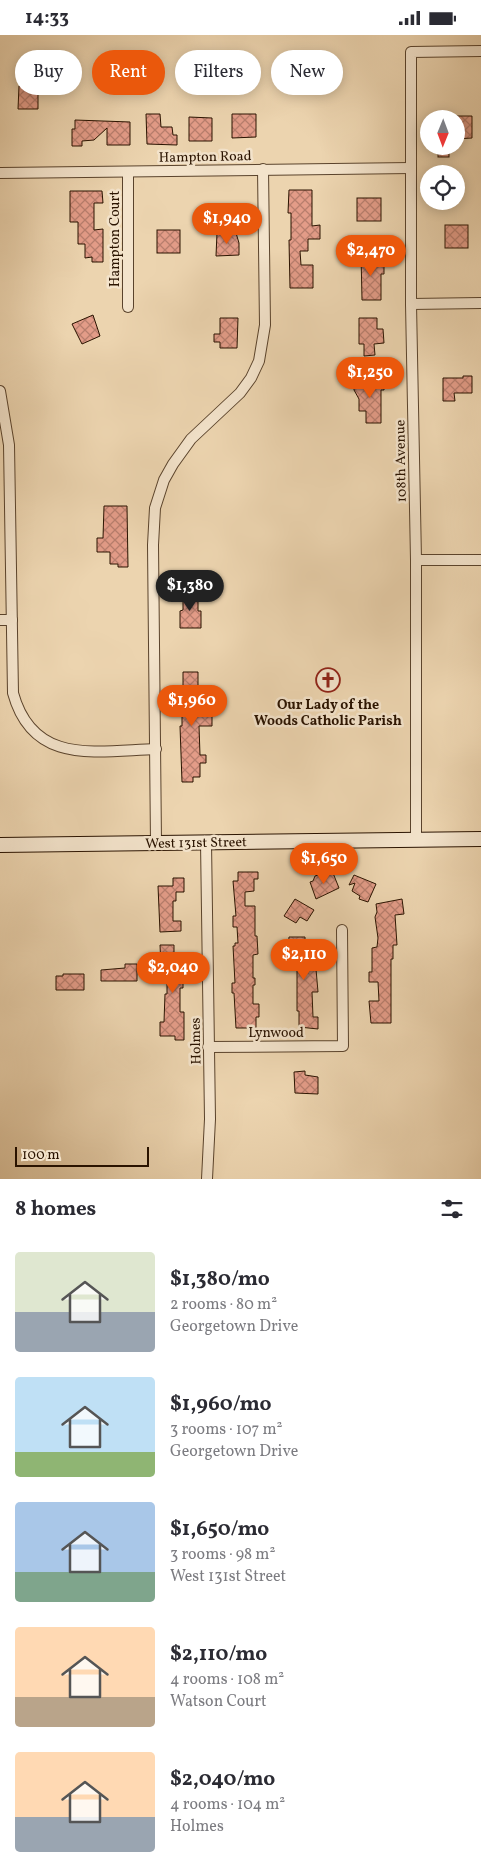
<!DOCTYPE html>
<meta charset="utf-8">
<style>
body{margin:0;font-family:Vollkorn,serif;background:#f7f7f7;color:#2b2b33;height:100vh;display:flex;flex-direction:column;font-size:19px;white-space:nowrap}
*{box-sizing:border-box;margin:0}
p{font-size:16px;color:#7c7c81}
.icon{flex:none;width:28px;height:28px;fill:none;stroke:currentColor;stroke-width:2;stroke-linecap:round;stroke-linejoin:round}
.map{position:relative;height:1144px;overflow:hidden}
.drawer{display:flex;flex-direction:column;background:#fff;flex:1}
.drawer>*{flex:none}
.banner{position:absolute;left:15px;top:15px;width:451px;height:45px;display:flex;gap:10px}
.needle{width:32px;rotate:181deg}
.tools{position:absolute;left:420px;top:75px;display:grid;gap:10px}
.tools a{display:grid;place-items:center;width:45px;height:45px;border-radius:50%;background:#fff;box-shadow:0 2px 12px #0003;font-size:25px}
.scale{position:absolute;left:15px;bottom:12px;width:134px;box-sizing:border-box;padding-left:5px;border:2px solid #2a1300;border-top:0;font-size:14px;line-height:18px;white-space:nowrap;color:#2a1300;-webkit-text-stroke:4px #f3e3cb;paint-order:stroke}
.price{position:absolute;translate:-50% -42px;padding:0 11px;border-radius:18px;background:#ea580c;color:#fff;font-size:16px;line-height:32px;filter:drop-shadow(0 1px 2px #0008)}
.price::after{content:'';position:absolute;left:50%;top:30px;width:15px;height:11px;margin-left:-8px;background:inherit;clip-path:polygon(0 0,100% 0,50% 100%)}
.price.on{background:#222;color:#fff}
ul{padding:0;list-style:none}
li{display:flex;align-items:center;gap:15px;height:125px;padding:0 15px}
li span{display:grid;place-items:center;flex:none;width:140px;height:100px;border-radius:5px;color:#555}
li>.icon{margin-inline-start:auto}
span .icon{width:60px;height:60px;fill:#fffc;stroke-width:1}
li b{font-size:21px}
h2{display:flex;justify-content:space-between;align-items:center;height:60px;padding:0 15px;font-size:21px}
.pill{padding:0 18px;border-radius:22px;background:#fff;box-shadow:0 2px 12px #0003;font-size:18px;line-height:45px}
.pill.on{background:#ea580c;color:#fff}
.status{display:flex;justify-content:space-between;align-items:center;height:35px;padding:0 25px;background:#fff;direction:ltr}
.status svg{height:14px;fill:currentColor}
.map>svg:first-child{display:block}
</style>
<div class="status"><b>14:33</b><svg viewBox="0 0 49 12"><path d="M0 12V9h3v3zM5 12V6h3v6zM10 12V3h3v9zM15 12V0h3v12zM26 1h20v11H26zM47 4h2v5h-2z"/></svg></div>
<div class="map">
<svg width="481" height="1144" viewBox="0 0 481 1144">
<defs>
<pattern id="building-cross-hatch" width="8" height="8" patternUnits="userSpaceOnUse" patternTransform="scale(1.25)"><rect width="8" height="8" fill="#e39c88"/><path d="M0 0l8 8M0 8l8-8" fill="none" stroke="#b87e6d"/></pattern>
</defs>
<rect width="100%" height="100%" fill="#ecd4af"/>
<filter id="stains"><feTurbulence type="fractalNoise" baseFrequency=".004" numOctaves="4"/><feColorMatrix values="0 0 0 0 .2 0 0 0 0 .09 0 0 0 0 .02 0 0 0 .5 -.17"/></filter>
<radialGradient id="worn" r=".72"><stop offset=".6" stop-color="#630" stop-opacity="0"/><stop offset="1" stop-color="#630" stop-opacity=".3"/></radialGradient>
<g fill="url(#building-cross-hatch)" stroke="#2a1300">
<path d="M19,51H38V74H18Z"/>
<path d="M146,79H160L161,92H172L173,100H177V110L147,109Z"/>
<path d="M232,79H256V102L232,103Z"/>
<path d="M456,81H472V103L456,104Z"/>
<path d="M189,82L212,83V106H189Z"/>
<path d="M75,85L130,87V110H107V93L94,105L82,106V111H72V94H75Z"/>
<rect x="438" y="111" width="11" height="11"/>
<path d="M289,155H312V191L320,190V204H308V216H300L301,230H313V253H290L289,205H291V178H288Z"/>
<path d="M70,156H102L103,168H94V195L103,194V227H92V222L85,223V209H78V187H70Z"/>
<rect x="357" y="163" width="24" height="23"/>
<rect x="445" y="190" width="23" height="23"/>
<rect x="157" y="195" width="23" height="23"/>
<path d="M217,198H236L239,208V220L216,221Z"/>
<path d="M361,218H374V227H384V239H381V265H362Z"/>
<path d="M93,280L100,301L82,309L72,289Z"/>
<path d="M220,283H238L237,313H220V307H214V299H220Z"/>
<path d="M359,283H377V294H383L384,308L374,309L375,320L364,321V309H359Z"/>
<path d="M463,341H472V358H454L455,366H443V343H463Z"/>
<path d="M384,344V355H381V388H366V376H359V364L354,355V352L361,345Z"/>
<path d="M104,471H127L128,532H118V529H110V517H97V503H103Z"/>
<path d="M183,559H198V576H201V593H180V576L183,575Z"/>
<path d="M183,637H198V654H201V677H212V691H199L200,720H206V728H200V742H193V747H182L180,691H182V671H180V654H183Z"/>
<path d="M238,837H258V844H254V856L245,857V871H255V901H257L258,919L253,920V943H255V950H253V969H259V982H256V993H236L234,958H232V948H235L233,911H235V908H238L237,892H233V881H236L233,846H238Z"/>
<path d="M333,838L339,853L316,864L310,847L313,846L315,841L318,840L323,842Z"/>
<path d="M354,840L376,849L368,867L359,864L360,861L352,856L355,848L349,850Z"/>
<path d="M173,843H184V857H176V866H173V886H181V896L160,897L158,851H173Z"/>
<path d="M295,864L314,875L307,886L300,882L296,888L284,881Z"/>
<path d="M402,864L404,879L395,880L397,910H393V924H391V988H371L369,966H379L378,947H369V937H372V913L377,912L378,903L375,882L377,877L376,869Z"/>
<path d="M289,902H305V916H314V934H316L318,957H312L313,982H318V994L299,992V976H297V928H287Z"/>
<path d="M160,910H174V918H183V953H180V977H184V1005H175V1001H160V987H164L165,959H167V931H161Z"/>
<path d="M125,929H137V946H101V935L125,933Z"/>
<path d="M63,939H84V955H56V941H63Z"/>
<path d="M305,1036V1040L318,1042V1059L295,1058L294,1037Z"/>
</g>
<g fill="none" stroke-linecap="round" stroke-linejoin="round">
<g stroke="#5a432c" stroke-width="12">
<g id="street">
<path d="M128,137V272"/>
<path d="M0,138L411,133"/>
<path d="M411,269L481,268"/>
<path d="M0,356L9,410L13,658C33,731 96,716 156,714"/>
<path d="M416,525H481"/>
<path d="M0,585H12"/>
<path d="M416,804V525L411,269V17L481,16"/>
<path d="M206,807L210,1084L207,1144"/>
<path d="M156,808L153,510L155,473L164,445L173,429L191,404L240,358L251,343L259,326L265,290L263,134"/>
<path d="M208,1012L343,1011L342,895"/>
</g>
</g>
<g stroke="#2a1300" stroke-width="16">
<path id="secondary" d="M0,810L481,804"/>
</g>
<use href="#street" stroke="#f3e3cb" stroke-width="10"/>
<use href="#secondary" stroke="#f3e3cb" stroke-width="14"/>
</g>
<defs>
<g id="church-ring" transform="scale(1.25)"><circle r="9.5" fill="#f3e3cb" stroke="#8f2418" stroke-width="1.5"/><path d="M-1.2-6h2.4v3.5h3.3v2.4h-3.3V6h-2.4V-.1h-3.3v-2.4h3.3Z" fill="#8f2418"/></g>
</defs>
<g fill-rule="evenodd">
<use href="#church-ring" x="328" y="645"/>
</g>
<g text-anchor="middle" stroke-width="5" stroke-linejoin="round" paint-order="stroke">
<g font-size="14" fill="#2a1300" stroke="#f3e3cb">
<text transform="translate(205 121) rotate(-1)" y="5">Hampton Road</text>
<text transform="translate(114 204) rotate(-90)" y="5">Hampton Court</text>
<text transform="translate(400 426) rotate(-91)" y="5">108th Avenue</text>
<text transform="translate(196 807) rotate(-1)" y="5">West 131st Street</text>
<text x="276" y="1002">Lynwood</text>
<text transform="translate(195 1006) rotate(-91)" y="5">Holmes</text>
</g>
<g font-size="14" font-weight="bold" fill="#2a1300" stroke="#f3e3cb">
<text x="328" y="674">Our Lady of the<tspan x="328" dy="16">Woods Catholic Parish</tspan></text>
</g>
</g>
<rect width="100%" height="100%" filter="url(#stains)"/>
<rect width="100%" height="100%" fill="url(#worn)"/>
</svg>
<div class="tools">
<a><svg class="needle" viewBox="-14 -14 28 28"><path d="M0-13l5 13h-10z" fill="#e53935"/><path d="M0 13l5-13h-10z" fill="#7c7c81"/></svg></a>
<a><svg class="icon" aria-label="locate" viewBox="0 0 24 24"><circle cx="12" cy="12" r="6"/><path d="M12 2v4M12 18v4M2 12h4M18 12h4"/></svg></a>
</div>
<div class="scale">100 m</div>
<b class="price" style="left:227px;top:210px">$1,940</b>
<b class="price" style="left:371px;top:242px">$2,470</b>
<b class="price" style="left:370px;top:364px">$1,250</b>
<b class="price on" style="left:190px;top:577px">$1,380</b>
<b class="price" style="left:192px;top:692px">$1,960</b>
<b class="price" style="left:324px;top:850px">$1,650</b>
<b class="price" style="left:304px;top:946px">$2,110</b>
<b class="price" style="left:173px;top:959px">$2,040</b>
<div class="banner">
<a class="pill">Buy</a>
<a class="pill on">Rent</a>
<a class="pill">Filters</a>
<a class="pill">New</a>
</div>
</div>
<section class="drawer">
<h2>8 homes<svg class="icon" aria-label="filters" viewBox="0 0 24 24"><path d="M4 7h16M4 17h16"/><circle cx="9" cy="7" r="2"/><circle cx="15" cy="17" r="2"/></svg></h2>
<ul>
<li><span style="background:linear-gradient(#dfe7d0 60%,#9aa5b1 0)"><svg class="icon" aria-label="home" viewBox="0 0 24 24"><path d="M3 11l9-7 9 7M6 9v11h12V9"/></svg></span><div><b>$1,380/mo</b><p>2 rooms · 80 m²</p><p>Georgetown Drive</p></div></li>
<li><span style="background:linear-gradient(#bfe0f5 75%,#8fb573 0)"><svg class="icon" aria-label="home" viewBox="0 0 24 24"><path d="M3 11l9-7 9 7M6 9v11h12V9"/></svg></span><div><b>$1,960/mo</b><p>3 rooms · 107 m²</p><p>Georgetown Drive</p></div></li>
<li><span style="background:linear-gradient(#a9c7e8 70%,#7fa58c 0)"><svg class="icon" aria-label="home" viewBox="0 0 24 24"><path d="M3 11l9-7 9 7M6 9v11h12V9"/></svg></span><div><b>$1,650/mo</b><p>3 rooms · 98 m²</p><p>West 131st Street</p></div></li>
<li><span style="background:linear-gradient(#ffd9b3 70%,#b9a48a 0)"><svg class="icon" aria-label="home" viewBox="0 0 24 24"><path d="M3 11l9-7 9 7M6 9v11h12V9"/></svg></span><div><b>$2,110/mo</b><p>4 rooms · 108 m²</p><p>Watson Court</p></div></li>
<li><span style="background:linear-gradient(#ffd9b3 65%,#9aa5b1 0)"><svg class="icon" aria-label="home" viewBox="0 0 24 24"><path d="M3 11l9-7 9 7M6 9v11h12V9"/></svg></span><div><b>$2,040/mo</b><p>4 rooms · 104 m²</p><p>Holmes</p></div></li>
</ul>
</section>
